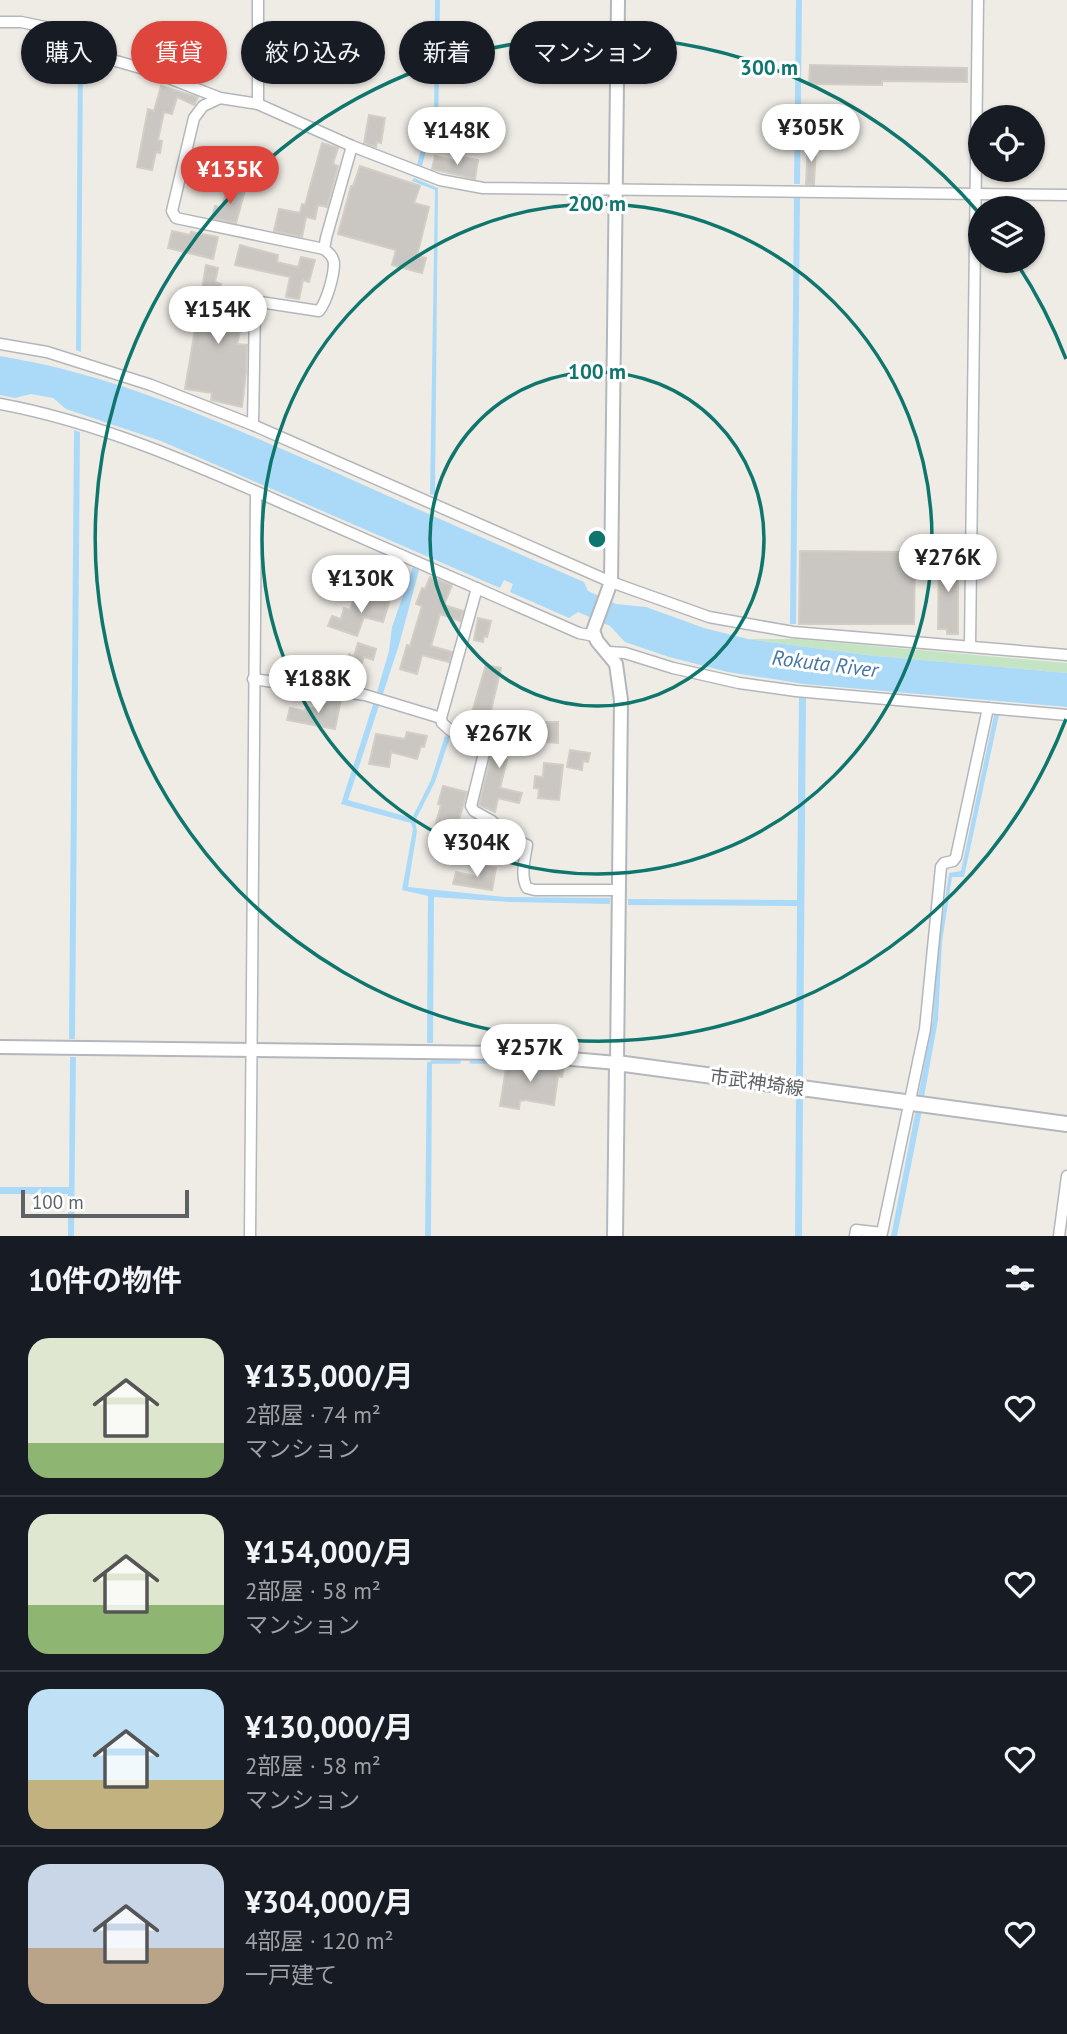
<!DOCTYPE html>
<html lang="ja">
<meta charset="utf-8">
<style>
body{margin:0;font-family:"PT Sans","Noto Sans JP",sans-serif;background:#20242c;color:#f1f3f6;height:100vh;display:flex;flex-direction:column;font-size:26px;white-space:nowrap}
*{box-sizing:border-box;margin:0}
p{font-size:23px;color:#9ea1a6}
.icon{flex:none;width:38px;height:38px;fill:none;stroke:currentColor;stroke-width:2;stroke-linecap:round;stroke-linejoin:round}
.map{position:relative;height:1236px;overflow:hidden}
.details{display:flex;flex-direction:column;background:#171b24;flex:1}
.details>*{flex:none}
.hud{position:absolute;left:21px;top:21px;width:700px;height:63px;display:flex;gap:14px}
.tools{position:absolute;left:968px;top:105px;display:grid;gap:14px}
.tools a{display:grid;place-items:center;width:77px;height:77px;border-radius:50%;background:#171b24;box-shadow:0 2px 5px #0004;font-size:35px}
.scale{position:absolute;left:21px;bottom:18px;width:168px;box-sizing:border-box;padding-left:7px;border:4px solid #5d6165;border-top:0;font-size:19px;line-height:24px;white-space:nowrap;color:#5d6165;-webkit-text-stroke:5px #fff;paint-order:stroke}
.price{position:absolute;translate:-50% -60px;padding:0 16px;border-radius:24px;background:#fff;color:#222;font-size:23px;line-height:46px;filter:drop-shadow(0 2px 4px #0008)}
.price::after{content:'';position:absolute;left:50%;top:42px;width:21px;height:16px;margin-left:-10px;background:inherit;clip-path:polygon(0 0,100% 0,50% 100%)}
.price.selected{background:#de453d;color:#fff}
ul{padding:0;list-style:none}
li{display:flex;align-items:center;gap:21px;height:175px;padding:0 28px}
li+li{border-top:2px solid #363941}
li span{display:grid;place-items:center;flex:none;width:196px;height:140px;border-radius:21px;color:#555}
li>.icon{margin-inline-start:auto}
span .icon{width:84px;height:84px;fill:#fffc;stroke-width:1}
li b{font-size:30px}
h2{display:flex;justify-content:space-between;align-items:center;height:84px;padding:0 28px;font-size:30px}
.chip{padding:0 24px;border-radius:32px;background:#171b24;box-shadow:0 2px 5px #0004;font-size:24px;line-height:63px}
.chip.selected{background:#de453d;color:#fff}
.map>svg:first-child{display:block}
</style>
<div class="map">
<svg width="1067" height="1236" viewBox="0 0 1067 1236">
<rect width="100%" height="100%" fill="#efece6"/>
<path fill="#c5e4c4" d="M748,639H797L1067,663V673L867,655Z"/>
<g fill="#abdaf9">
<path d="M435,0H440L438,137L429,139L422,166L417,165L425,133H434Z"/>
<path d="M796,0H802L800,184H794Z"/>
<path d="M78,51L83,53L81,352L76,350Z"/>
<path d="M414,178L438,188L435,495L430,494L435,190L412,181Z"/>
<path d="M794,197H800L796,624H790Z"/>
<path d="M0,356C112,374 218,421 321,466C408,505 496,544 584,582L588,591L616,604L646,607L704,628L748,639L867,655L1067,673V707L804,684L728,672L669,657L625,642L610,626L578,612L569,618L510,592L513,584L504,580L500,588L161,441L66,409L53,398L31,394L15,398L0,395Z"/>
<path d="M74,430L80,432L75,1039H69Z"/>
<path d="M413,567L419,570L399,645L348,800L412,818L431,780L445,736L450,737L435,782L415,821L417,831L408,887L505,897L610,898V904L510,902L434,897L433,1043H427L428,896L402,890L413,829L411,823L341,804L377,692L389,651L392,627Z"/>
<path d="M799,698H806L803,1081L796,1080L797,906L628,905V899L797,900Z"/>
<path d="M994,715H999L964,877H952L942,942L938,1020L924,1097H918L933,1019L939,939L949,873L961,871Z"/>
<path d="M70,1057H76L74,1236H68V1194H0V1187H69Z"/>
<path d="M427,1062H432L431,1236H425Z"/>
<path d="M796,1094L803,1096L802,1236H795Z"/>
<path d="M916,1109L922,1110L897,1236H891Z"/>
</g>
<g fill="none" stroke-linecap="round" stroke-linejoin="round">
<g stroke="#abdaf9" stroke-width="3.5">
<path d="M432,1062H459"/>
<path d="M471,1062H496"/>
</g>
</g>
<g fill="#cac7c2" stroke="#d3cec5" stroke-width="2">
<path d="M34,40L50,44L45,70L28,67Z"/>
<path d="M810,65L967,68V82L882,81V85L809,84Z"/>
<path d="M161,86L198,97L194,105L177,97L172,114L164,112L158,140L162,141L160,153L156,152L152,170L137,167L148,109L154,111Z"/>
<path d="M369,115L385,118L381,143L377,142L376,147L364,143Z"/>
<path d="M322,143L338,148L333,164L338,166L327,207L318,205L315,219L306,217L302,237L274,231L279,209L300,213L302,204L305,205Z"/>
<path d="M808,144H816L814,185L806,184Z"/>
<path d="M435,156L461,162L462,157L478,160L475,179L432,169Z"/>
<path d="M360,166L420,186L414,203L429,207L417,256L426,258L422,273L392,265L396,250L338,234L351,186H353Z"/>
<path d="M228,186L245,190L236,223L212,218L215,206L222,208Z"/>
<path d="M172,231L190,235L191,232L218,237L213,259L168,248Z"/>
<path d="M240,245L278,255L277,262L298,267L301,257L315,260L309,282L303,280L299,299L286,297L290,277L235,265Z"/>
<path d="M206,265L218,268L215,282L221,284L219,293L241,298L238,313L244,314L237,344L247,345L246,372L242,407L211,400L212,393L185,389Z"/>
<path d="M800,551L915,552L914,624H799Z"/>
<path d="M939,555H958V634H947V629H938Z"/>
<path d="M430,577L452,585L444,605L463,611L460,621L440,614L431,646L452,652L449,662L422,655L417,674L400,669L407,645L410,646L422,606L416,604L422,588L425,589Z"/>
<path d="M370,594L390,600L383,622L364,617L357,636L328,626L332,616L341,619L344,608L350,610L354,599L367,604Z"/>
<path d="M478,618L491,621L487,637L484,636L483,642L474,640Z"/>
<path d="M358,643L376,649L373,660L364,657L357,678L360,679L358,686L334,683L339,663L346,665L349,654L354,656Z"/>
<path d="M486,665L501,668L488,723L470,719Z"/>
<path d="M329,697L341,699L335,729L287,720L290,708L305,711L306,707L322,710L324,702L328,703Z"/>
<path d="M500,720L521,725L518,738L507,735L501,758L507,760L500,788L522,793L519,803L498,798L495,812L479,805Z"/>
<path d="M546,722H558V743L545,742Z"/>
<path d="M407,732L427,736L424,747L421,746L417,759L391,752L389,767L369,764L376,734L405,739Z"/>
<path d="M570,750L590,753L588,762L583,761L582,770L567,767Z"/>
<path d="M544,763L563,765L559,800L538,798L539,789L534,788L535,776L543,777Z"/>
<path d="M443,786L467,792L456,830L474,834L471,850L430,844L441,805L438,804Z"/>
<path d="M480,865L496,868L492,890L453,884L456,872L478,877Z"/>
<path d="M507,1062L564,1067L562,1077L558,1076L554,1105L525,1100L520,1101L519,1109L500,1106Z"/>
</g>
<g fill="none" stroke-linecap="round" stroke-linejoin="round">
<g stroke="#b3b6ba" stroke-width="13">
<g id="minor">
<path d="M0,22H21L45,27L109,59L151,71L220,98L258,104L352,146L440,180L483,188L1067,195"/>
<path d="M220,98L203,106L194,118L172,211L176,218L324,249"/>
<path d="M258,104V0"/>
<path d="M0,344L47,352L151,385L253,425L611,582L709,617L793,632L1067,655"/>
<path d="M0,404C103,423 200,467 296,509C390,550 484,592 579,633L594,636"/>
<path d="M253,425L255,306L256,303L260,302L319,311C327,301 334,276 334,263C333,256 329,253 324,249L326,238L352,146"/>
<path d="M477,588L441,718L442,723L451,731L481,740L485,749L471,806L474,811L492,821L507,836L527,845C525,858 520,876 527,888L535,890H619"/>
<path d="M970,646L978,0"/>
<path d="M608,652L625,653L673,668L739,683L796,691L1067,715"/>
<path d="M253,679L365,695L441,718"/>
<path d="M250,1236L256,492"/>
<path d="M855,1236L856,1230L882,1233L925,1029L941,867L944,863L953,861L956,857L988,708"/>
<path d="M1059,1236L1067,1176"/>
</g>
</g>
<g stroke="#b3b6ba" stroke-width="16">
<path id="tertiary" d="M0,1047L502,1053L617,1063L621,700L616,664L597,641L593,631L611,582L618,0"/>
</g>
<g stroke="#b4b8bc" stroke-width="18">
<path id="secondary" d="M615,1236L617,1063L1067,1124"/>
</g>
<use href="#minor" stroke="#fff" stroke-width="10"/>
<use href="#tertiary" stroke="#fff" stroke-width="12"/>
<use href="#secondary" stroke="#fff" stroke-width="14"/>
</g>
<g fill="none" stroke="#0f766e" stroke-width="3.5">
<circle cx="597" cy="539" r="167"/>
<circle cx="597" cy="539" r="335"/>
<path d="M1066 719A502 502 0 1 1 979 213M1016 262A502 502 0 0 1 1066 359"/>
</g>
<g text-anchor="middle" stroke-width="6" stroke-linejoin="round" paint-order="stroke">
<g font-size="19" fill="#5d6165" stroke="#fff">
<text transform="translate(757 1082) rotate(8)" y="7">市武神埼線</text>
</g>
<g font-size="21" font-style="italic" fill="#4675a2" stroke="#fff">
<text transform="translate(825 664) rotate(7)" y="7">Rokuta River</text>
</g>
</g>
<circle cx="597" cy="539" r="10" fill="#0f766e" stroke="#fff" stroke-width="3.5"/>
<g font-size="21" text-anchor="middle" font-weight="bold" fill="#0f766e" stroke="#fff" stroke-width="6" stroke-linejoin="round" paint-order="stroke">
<text x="769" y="75">300 m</text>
<text x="597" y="211">200 m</text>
<text x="597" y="379">100 m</text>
</g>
</svg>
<div class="tools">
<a><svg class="icon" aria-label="locate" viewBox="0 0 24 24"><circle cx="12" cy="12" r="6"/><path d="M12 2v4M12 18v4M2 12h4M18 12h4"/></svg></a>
<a><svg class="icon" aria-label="layers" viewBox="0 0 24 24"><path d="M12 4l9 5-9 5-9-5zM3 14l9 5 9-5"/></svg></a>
</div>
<div class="scale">100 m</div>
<b class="price" style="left:811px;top:164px">¥305K</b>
<b class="price" style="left:457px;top:167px">¥148K</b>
<b class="price selected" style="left:230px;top:206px">¥135K</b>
<b class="price" style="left:218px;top:346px">¥154K</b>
<b class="price" style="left:948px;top:594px">¥276K</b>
<b class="price" style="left:361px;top:615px">¥130K</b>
<b class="price" style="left:318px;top:715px">¥188K</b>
<b class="price" style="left:499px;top:770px">¥267K</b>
<b class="price" style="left:477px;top:879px">¥304K</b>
<b class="price" style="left:530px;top:1084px">¥257K</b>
<div class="hud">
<a class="chip">購入</a>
<a class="chip selected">賃貸</a>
<a class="chip">絞り込み</a>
<a class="chip">新着</a>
<a class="chip">マンション</a>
</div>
</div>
<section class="details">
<h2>10件の物件<svg class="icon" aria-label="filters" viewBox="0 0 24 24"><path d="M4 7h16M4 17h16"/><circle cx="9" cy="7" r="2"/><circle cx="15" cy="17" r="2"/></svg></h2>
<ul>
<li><span style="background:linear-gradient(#dfe7d0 75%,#8fb573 0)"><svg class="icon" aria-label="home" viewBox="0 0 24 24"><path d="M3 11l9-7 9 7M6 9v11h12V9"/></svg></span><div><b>¥135,000/月</b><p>2部屋 · 74 m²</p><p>マンション</p></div><svg class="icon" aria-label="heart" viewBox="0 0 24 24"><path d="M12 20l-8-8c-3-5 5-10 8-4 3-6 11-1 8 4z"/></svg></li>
<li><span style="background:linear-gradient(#dfe7d0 65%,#8fb573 0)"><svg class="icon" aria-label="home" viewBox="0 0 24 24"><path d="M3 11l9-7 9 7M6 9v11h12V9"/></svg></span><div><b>¥154,000/月</b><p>2部屋 · 58 m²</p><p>マンション</p></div><svg class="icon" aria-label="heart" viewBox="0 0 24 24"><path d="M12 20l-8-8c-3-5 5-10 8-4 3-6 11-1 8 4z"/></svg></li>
<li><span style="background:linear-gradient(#bfe0f5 65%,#c2b280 0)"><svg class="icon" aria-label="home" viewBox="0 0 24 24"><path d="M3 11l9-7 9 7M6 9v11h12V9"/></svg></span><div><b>¥130,000/月</b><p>2部屋 · 58 m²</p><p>マンション</p></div><svg class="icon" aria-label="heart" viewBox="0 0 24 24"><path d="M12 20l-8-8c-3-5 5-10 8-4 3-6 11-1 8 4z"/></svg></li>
<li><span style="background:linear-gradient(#c9d6e8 60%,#b9a48a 0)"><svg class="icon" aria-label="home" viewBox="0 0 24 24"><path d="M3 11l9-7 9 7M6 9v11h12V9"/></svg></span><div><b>¥304,000/月</b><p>4部屋 · 120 m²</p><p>一戸建て</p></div><svg class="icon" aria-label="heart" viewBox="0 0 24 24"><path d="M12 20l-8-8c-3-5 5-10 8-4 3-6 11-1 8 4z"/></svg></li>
</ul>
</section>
